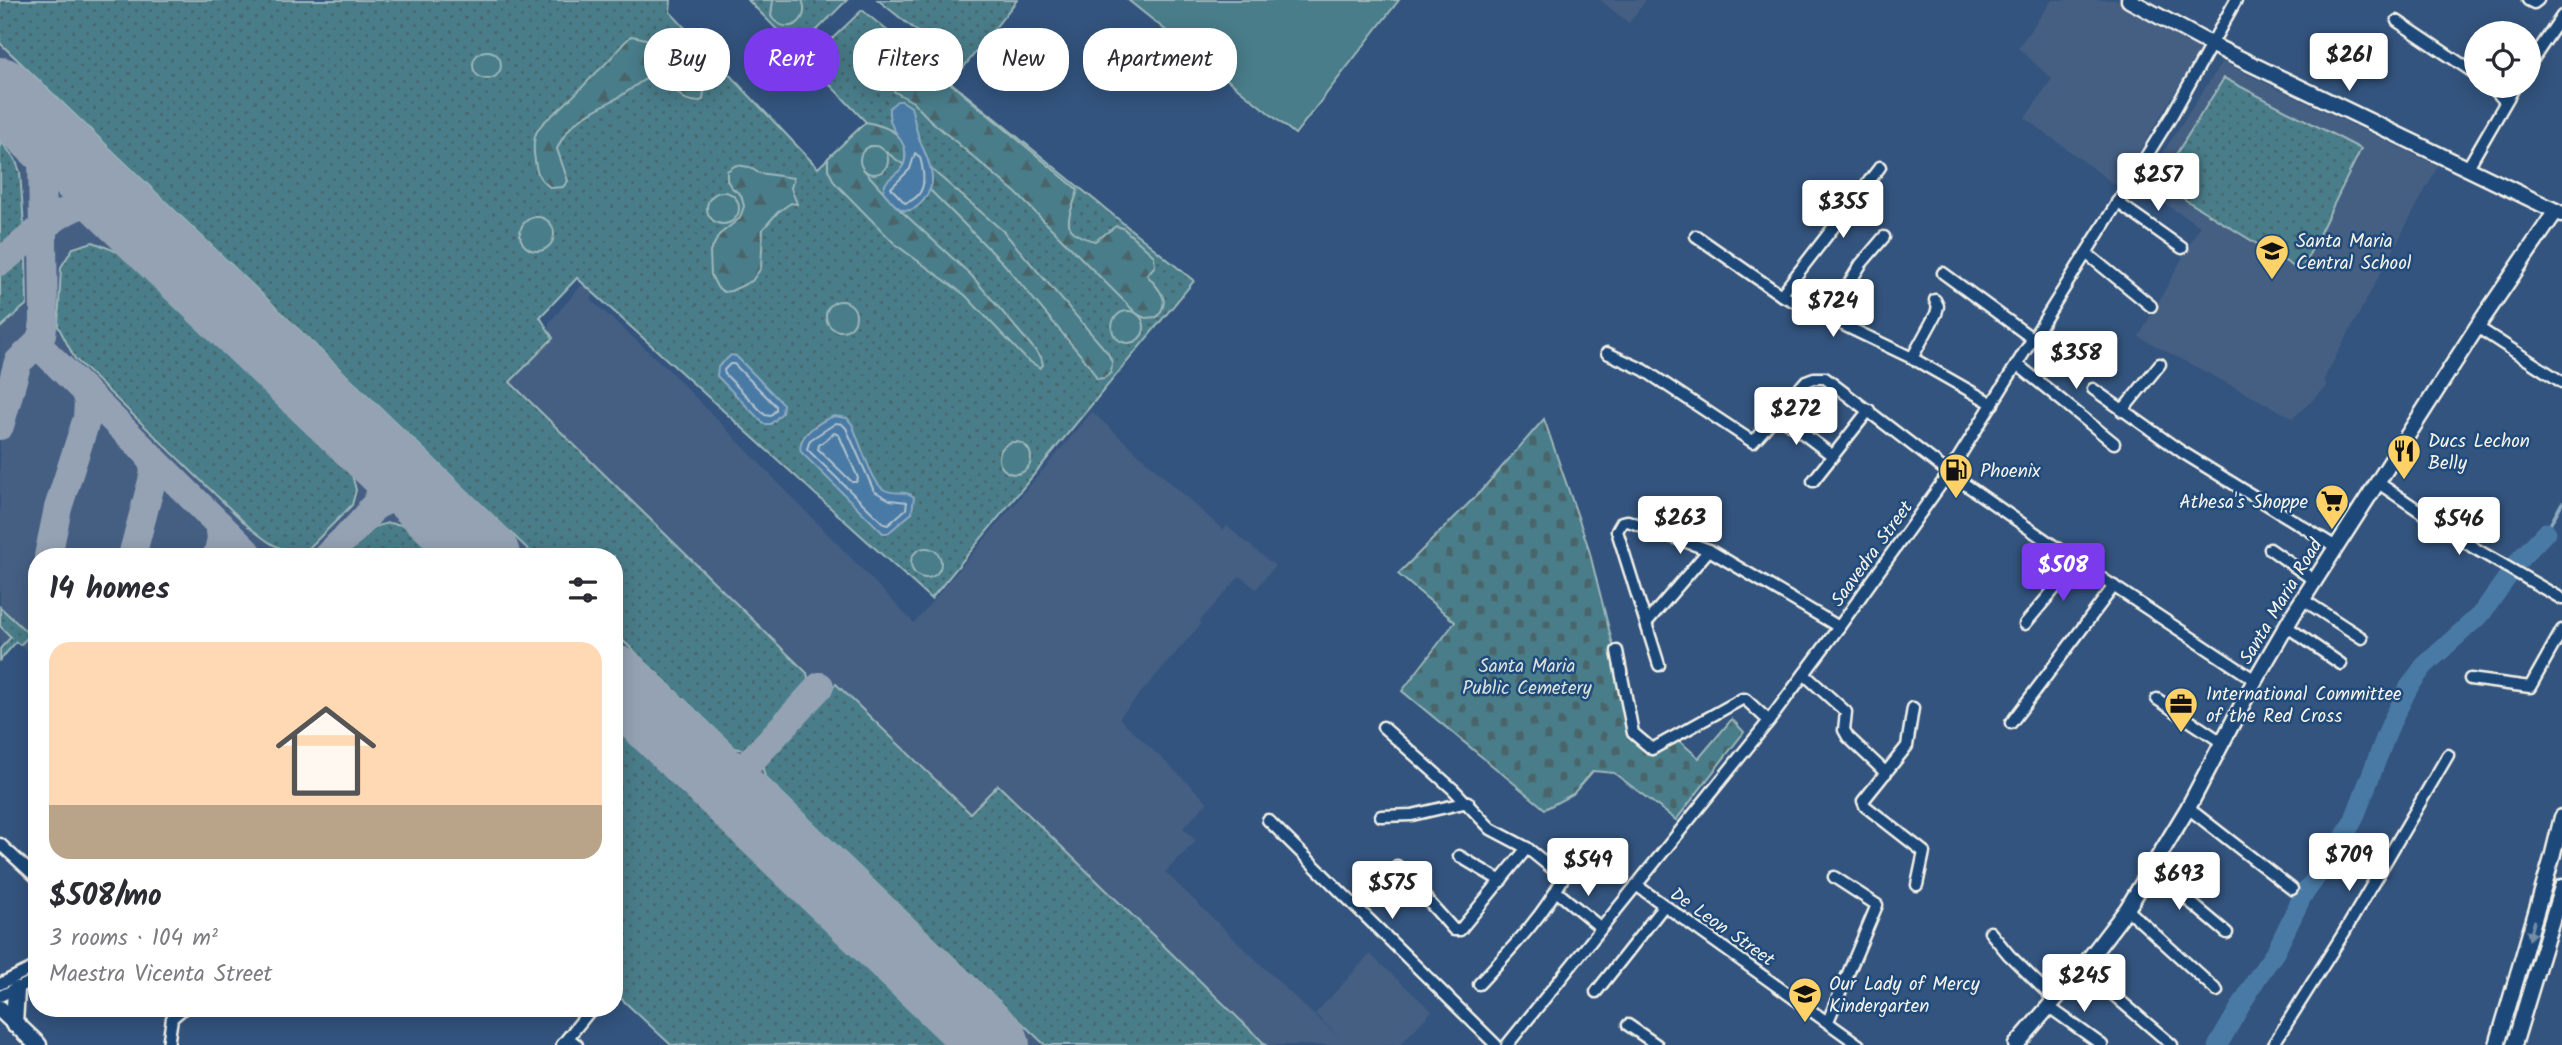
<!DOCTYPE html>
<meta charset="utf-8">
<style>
body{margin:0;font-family:Kalam,sans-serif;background:#f2f2f3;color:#2b2b33;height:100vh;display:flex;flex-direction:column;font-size:26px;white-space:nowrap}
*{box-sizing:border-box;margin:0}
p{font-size:23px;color:#7c7c81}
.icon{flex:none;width:38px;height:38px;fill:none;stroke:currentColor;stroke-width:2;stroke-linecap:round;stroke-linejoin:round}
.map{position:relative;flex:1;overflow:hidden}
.sheet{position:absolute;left:28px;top:548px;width:595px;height:469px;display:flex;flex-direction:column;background:#fff;border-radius:28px;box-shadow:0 4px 18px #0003}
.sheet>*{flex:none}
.guide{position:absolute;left:644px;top:28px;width:665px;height:63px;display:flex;gap:14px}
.buttons{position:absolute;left:2464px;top:21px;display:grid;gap:14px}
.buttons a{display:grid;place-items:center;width:77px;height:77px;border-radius:50%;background:#fff;box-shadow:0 4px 18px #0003;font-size:35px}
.price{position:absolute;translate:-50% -60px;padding:0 16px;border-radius:7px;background:#fff;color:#222;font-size:23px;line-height:46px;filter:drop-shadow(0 2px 4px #0008)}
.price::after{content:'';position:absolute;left:50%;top:42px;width:21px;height:16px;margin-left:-10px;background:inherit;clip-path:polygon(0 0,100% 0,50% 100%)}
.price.active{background:#7c3aed;color:#fff}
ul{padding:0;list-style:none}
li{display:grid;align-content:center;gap:14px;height:371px;padding:0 21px}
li+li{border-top:2px solid #e1e1e2}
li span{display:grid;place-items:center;height:217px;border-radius:21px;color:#555}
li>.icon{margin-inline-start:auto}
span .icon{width:126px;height:126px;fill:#fffc;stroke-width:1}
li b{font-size:30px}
h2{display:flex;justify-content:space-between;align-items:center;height:84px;padding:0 21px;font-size:30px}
.pill{padding:0 24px;border-radius:28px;background:#fff;box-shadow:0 4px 18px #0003;font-size:24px;line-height:63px}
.pill.active{background:#7c3aed;color:#fff}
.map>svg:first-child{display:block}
</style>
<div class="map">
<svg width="2562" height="1045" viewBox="0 0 2562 1045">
<defs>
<pattern id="grass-dots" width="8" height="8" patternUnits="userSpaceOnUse" patternTransform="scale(1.75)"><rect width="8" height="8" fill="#497d8a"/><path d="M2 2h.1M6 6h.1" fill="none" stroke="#49656b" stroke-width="1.8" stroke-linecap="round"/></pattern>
<pattern id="forest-firs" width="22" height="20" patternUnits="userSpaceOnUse" patternTransform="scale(1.75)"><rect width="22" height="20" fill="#497d8a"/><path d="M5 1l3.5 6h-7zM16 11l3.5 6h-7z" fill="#49656b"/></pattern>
<pattern id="cemetery-stones" width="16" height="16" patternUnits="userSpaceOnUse" patternTransform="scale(1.75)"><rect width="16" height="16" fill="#497d8a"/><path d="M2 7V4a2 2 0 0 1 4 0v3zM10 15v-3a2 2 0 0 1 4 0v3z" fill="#49656b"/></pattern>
</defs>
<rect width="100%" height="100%" fill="#33547e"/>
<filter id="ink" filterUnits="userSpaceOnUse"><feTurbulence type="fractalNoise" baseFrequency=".0143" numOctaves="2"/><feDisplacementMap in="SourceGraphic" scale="14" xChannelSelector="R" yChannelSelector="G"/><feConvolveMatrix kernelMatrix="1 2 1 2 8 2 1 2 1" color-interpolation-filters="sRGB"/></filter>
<g filter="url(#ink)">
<g fill="#455e83">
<path d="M0,0L548,332L549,323L599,265L610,274L590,299L670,371L914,623L1092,412L1223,530L1227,526L1275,566L1256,589L1240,576L1199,622L1201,624L1119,718L1208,802L1183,828L1196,841L1165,872L1305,1007L1343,1041L1315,1014L1370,954L1432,1011L1400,1045H671L614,992V556H37V660L12,637L0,649Z"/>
<path d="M1600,0H1646L1629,23Z"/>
<path d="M2052,0H2116L2202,47L2118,187L2025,118L2052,79L2018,48Z"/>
<path d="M2222,62L2438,166L2324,379L2327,387L2293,418L2139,337L2200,226L2140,188Z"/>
</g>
<g fill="url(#grass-dots)" stroke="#9eb7b9" stroke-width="2">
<path d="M0,0H671L670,12L818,168L866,122L808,62L862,10L1194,281L931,599L577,278L540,317L553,338L510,382L807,673L809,683L806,688L754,745L743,750L735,748L614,632V556H535L0,43Z"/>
<path d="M748,0H847L797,50Z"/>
<path d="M878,0H1017L963,68Z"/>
<path d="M2224,78L2361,149L2301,271L2158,183Z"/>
<path d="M0,140L15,159L20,172L24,226L18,239L0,256Z"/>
<path d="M93,242L118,252L352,475L356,490L352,505L308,549C280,554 270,544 249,527L75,359L58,326L61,267L73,248Z"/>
<path d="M20,254L26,256L27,304L0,328V268Z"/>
<path d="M388,523L404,525L437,556H345L374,527Z"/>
<path d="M0,607L30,635L20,645L16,642L0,660V649L11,637L0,626Z"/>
<path d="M836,684L970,813L998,785L1266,1045H1045L765,777L763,769L765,759Z"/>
<path d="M614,725L949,1045H671L614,992Z"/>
</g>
<g fill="url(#forest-firs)" stroke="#9eb7b9" stroke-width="2">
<path d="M631,36C677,44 678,52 704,90L703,100C684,107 672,87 663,73C642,77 636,87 619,97C593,112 570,118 557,149L568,181L563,187L551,188C540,180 537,175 535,161C529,125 544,124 566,103C577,93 587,82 597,72C610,61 618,48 631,36Z"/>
<path d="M907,57L925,62L1078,190C1070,217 1056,232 1095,241L1116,226L1123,228L1154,256L1155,266L1147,275C1159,290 1172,299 1157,317L1145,318L1137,314L1016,193L930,120L913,102L895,92L888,83L887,72L895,61Z"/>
<path d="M866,122C890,127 911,135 904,165L879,147L870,146L863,169L898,208L971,275L1041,357L1043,365L1040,368L1026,359L965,295L896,245L834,182L828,169V158Z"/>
<path d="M736,165L749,167L759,173L794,178L791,188L797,204L791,203L778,212L763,229L761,268L752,281L731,291L724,292L717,287L711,275L710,252L719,235L740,218L744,206L741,195L731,187L727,180V171Z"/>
<path d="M930,168L1003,231L1108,353L1112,362L1111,373L1104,378L1097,379L1089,365L1004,264L930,190Z"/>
</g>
<path fill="url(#cemetery-stones)" stroke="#9eb7b9" stroke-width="2" d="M1544,419L1588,546L1617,661L1629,734L1652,752L1676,738L1699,758L1732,719L1744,732L1676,820L1614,773L1593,771L1573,794L1545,809L1402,691L1455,622L1398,574L1480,492Z"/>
<g fill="#497d8a" stroke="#9eb7b9" stroke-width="2">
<path d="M773,0H802C812,23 784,37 771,16Z"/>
<path d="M1128,0H1399L1295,134Z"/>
<circle cx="487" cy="65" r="14"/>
<circle cx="874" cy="160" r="14"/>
<circle cx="723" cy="208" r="16"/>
<circle cx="537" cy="234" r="17"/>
<circle cx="841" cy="316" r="15"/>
<circle cx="1128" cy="327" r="16"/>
<circle cx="1015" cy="458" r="16"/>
<circle cx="926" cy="563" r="15"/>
</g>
<g fill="#497aa5" stroke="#8daac0" stroke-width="2">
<path d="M897,101H902L911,107C914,116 915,126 918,135C922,149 931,161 932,177C934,190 918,214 903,210C895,208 889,198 883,191C884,176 903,175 905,160C909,139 887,133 889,108Z"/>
<path d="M731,355L736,356L783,404L782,413L771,424H764L717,376L718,367Z"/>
<path d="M834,416L847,418L852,424C858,438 872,482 883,489C894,496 905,489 914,497L912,513L888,533H883L801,452C796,435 821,421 834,416Z"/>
</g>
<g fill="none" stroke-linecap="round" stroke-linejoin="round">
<g stroke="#b0c1cd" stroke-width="2">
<path d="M915,153L920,157C925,176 928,196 905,203L891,188L910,169Z"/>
<path d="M730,364H734L776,406V410L770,416L765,415L725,374L724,370Z"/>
<path d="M836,423L842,424L846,428L874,491L890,500L907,502L906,509L888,525L884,524L807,449L810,440Z"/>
<path d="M834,433L839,435L858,478L856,482H852L818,449L819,445Z"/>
</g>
<path stroke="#8daac0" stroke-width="3.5" d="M2546,532L2562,503"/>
<path stroke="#497aa5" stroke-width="19" d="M2218,1045L2257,978L2276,951L2302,897L2339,846L2354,819L2391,723L2409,687L2424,666L2482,613L2521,558L2546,532"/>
<g stroke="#94a2b3" stroke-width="28">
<path d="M0,262C33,238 72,190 117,204"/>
<path d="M37,344L251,556"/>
<path d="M0,426L18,362L37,344L42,334L44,321L42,154L38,129"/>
<path d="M371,509C394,494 408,493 432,506"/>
<path d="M48,556L58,508L87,418L88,402L84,390"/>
<path d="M132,556L153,477L154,469L149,455"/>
<path d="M217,556L221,538L219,524"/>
<path d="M327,556C356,526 396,501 379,455"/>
<path d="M726,788L820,686"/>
</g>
<g stroke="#94a2b3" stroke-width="70">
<path d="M0,92L485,556"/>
<path d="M614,680L995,1045"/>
</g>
<g stroke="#f4f1e8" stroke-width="15">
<g id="minor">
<path d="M2528,0L2534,3L2538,0"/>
<path d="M2397,21L2476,74"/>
<path d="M2529,65L2562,16"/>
<path d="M2491,86L2505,101"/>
<path d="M2467,169L2515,86"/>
<path d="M2117,202L2182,248"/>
<path d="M1696,236L1781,295L1912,358L1993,404"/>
<path d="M2086,253L2151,306"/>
<path d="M1943,273L2033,339"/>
<path d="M1781,295L1880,167"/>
<path d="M1827,319L1861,264L1884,237"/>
<path d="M2477,327L2562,382"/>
<path d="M1607,353L1644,370L1753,442L1806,381L1814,378H1825L1949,473L2077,562L2255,680"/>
<path d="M1912,358L1936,314L1938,306L1935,300"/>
<path d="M2018,365L2114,443"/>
<path d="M2093,389L2182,452L2336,547"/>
<path d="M2122,411L2160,364"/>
<path d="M1777,414L1833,456"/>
<path d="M1813,481L1869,410"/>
<path d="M2377,482L2474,548L2562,599"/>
<path d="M2270,549L2315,581"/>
<path d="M2302,599L2362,638"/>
<path d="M1647,622L1709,550"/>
<path d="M2025,624L2077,562"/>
<path d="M2286,626L2341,664"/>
<path d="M1617,651L1633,733L1652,749L1742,699H1745L1769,721"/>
<path d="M1659,665L1617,531L1622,522L1628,521L1709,550L1839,627"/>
<path d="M1804,674L1846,712L1844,730L1848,737L1886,773"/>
<path d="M2470,679L2530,687L2562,630"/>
<path d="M2157,699L2223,743"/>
<path d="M1913,708L1907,746L1863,801L1865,806L1924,852L1917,885"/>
<path d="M2011,723L2114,586"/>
<path d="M1383,727L1453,789L1491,829L1527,848L1559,874L1562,880C1541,919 1508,952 1479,984"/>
<path d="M2188,808L2292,889"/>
<path d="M1381,816L1412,815L1468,802"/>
<path d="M1268,820L1496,1045"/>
<path d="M0,844L37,878"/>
<path d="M1459,856L1501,881"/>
<path d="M1397,866L1454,930H1460L1527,848"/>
<path d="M2151,869L2227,933"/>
<path d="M1636,885L1859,1045"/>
<path d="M1556,891L1600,927"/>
<path d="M2127,909L2217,991"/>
<path d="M1990,932L2009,955L2055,1000"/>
<path d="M2082,968L2172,1045"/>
<path d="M0,984L37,966"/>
<path d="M1596,992L1663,907"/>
<path d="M0,996L37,979"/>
<path d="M2049,1007L2102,1045"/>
<path d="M1828,1021L1877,905L1834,877"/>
<path d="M1628,1025L1657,1045"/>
<path d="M568,1038L577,1045"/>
<path d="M168,1045L172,1018L184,1008"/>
<path d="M562,1045L592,1008"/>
<path d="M1507,1045L1769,721L1839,627L1949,473L2172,115L2236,0"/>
<path d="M2273,1045L2345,931L2448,755"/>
</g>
</g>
<g stroke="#f4f1e8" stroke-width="19">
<g id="secondary">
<path d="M2129,0L2212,45L2562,214"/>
<path d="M2016,1045L2082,968L2127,909L2188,808L2255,680L2294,613L2477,327L2556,211"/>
<path d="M2497,1045L2552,858L2562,817"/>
<path d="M2514,1045L2562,887"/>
</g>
</g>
<g stroke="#f4f1e8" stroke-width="21">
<g id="primary">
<path d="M0,1009L38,1045"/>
<path d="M14,1024L16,990"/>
</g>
</g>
<use href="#minor" stroke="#1f4a7a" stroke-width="10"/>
<use href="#secondary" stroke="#1f4a7a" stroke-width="14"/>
<use href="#primary" stroke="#1f4a7a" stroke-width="16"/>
</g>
<defs><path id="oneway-solid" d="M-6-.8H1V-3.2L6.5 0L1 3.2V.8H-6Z" transform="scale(1.75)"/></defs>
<use fill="#748da6" href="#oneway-solid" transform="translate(2532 930) rotate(106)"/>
</g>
<defs>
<g id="school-pin" transform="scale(1.75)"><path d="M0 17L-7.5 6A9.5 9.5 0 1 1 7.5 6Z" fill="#ffd166" stroke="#1f4a7a"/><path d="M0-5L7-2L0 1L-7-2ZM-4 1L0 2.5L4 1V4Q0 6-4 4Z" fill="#111"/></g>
<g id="restaurant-pin" transform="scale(1.75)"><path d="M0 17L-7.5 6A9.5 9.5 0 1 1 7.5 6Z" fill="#ffd166" stroke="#1f4a7a"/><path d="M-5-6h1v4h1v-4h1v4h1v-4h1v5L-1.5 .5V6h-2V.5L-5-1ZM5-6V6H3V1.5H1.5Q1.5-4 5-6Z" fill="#111"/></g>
<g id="fuel-pin" transform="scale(1.75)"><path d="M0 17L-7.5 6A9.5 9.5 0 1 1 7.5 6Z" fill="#ffd166" stroke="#1f4a7a"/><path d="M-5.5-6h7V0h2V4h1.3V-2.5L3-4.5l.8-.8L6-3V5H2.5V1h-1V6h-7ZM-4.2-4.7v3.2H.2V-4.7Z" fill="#111"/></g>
<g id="supermarket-pin" transform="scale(1.75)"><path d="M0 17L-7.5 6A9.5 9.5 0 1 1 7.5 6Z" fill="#ffd166" stroke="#1f4a7a"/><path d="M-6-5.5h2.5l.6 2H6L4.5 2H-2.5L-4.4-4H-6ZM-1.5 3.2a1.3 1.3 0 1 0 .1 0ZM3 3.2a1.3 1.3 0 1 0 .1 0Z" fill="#111"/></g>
<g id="office-pin" transform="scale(1.75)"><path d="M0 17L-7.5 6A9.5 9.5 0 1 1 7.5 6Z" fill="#ffd166" stroke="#1f4a7a"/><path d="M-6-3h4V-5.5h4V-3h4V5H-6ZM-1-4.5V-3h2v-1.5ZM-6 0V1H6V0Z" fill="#111"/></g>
</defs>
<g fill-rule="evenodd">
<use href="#school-pin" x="2272" y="251"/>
<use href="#restaurant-pin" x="2404" y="451"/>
<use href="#fuel-pin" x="1956" y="470"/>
<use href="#supermarket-pin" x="2332" y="501"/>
<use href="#office-pin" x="2181" y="704"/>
<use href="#school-pin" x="1805" y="994"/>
</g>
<g text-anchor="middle" stroke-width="5" stroke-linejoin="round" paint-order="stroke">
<g font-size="19" fill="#f4f1e8" stroke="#1f4a7a" text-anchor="start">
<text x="2296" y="247">Santa Maria<tspan x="2296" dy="22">Central School</tspan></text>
<text x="2428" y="447">Ducs Lechon<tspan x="2428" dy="22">Belly</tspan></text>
<text x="1980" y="477">Phoenix</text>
<text x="2308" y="508" text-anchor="end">Athesa's Shoppe</text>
<text x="2206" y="700">International Committee<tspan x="2206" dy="22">of the Red Cross</tspan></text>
<text x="1829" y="990">Our Lady of Mercy<tspan x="1829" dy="22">Kindergarten</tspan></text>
</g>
<g font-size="19" fill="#f4f1e8" stroke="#1f4a7a">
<text transform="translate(1871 553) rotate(-54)" y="7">Saavedra Street</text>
<text transform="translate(2280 601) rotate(-59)" y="7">Santa Maria Road</text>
<text transform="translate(1723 926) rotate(35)" y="7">De Leon Street</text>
</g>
<g font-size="19" fill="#dae0da" stroke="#1f4a7a">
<text x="1527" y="672">Santa Maria<tspan x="1527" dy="22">Public Cemetery</tspan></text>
</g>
</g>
</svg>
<div class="buttons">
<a><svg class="icon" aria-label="locate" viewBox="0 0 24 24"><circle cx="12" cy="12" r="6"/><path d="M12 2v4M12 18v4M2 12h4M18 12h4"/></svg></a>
</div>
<b class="price" style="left:2349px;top:93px">$261</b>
<b class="price" style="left:2158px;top:213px">$257</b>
<b class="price" style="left:1843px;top:240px">$355</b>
<b class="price" style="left:1833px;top:339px">$724</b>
<b class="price" style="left:2076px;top:391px">$358</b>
<b class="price" style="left:1796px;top:447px">$272</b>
<b class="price" style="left:1680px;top:556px">$263</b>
<b class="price" style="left:2459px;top:557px">$546</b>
<b class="price active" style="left:2063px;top:603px">$508</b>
<b class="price" style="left:2349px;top:893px">$709</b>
<b class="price" style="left:1588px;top:898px">$549</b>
<b class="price" style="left:2179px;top:912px">$693</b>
<b class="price" style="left:1392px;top:921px">$575</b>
<b class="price" style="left:2084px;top:1014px">$245</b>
<div class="guide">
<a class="pill">Buy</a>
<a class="pill active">Rent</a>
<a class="pill">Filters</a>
<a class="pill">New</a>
<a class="pill">Apartment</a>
</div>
<section class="sheet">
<h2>14 homes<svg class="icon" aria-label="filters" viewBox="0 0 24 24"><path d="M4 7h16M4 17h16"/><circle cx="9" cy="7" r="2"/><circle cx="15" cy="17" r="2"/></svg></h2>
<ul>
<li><span style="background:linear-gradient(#ffd9b3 75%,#b9a48a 0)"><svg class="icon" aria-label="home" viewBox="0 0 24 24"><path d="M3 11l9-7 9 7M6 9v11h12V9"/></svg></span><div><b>$508/mo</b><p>3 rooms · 104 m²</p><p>Maestra Vicenta Street</p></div></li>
</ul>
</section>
</div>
